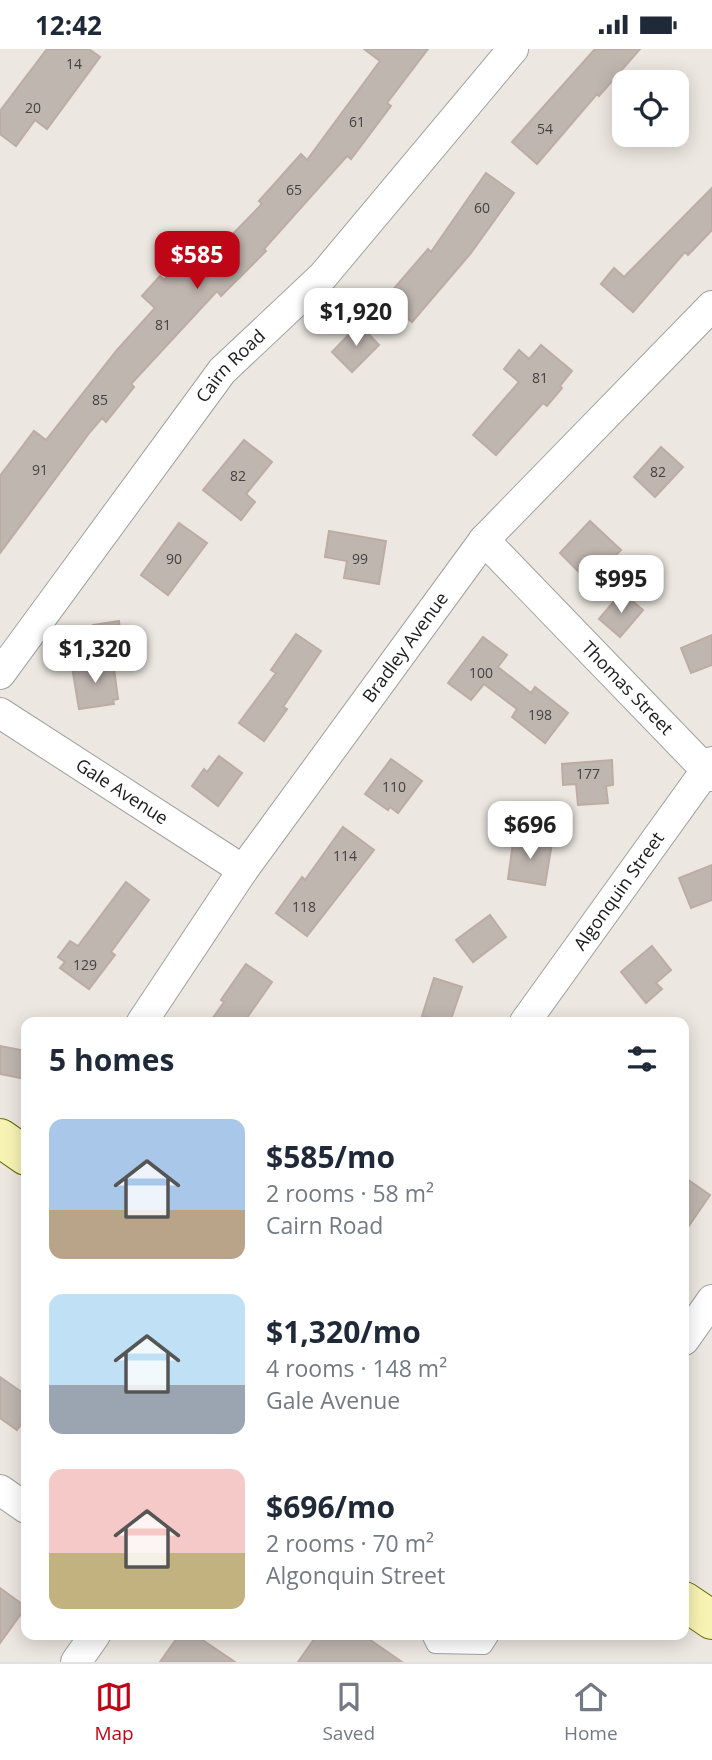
<!DOCTYPE html>
<meta charset="utf-8">
<style>
body{margin:0;font-family:"Open Sans",sans-serif;background:#f2f2f3;color:#1f2937;height:100vh;display:flex;flex-direction:column;font-size:26px;white-space:nowrap}
*{box-sizing:border-box;margin:0}
p{font-size:23px;color:#747a83}
.icon{flex:none;width:38px;height:38px;fill:none;stroke:currentColor;stroke-width:2;stroke-linecap:round;stroke-linejoin:round}
.map{position:relative;flex:1;overflow:hidden}
.sheet{position:absolute;left:21px;top:968px;width:668px;height:623px;display:flex;flex-direction:column;background:#fff;border-radius:14px;box-shadow:0 4px 18px #0003}
.sheet>*{flex:none}
.controls{position:absolute;left:612px;top:21px;display:grid;gap:14px}
.controls a{display:grid;place-items:center;width:77px;height:77px;border-radius:14px;background:#fff;box-shadow:0 4px 18px #0003;font-size:35px}
.price{position:absolute;translate:-50% -60px;padding:0 16px;border-radius:14px;background:#fff;color:#222;font-size:23px;line-height:46px;filter:drop-shadow(0 2px 4px #0008)}
.price::after{content:'';position:absolute;left:50%;top:42px;width:21px;height:16px;margin-left:-10px;background:inherit;clip-path:polygon(0 0,100% 0,50% 100%)}
.price.on{background:#bf0617;color:#fff}
ul{padding:0;list-style:none}
li{display:flex;align-items:center;gap:21px;height:175px;padding:0 28px}
li span{display:grid;place-items:center;flex:none;width:196px;height:140px;border-radius:14px;color:#555}
li>.icon{margin-inline-start:auto}
span .icon{width:84px;height:84px;fill:#fffc;stroke-width:1}
li b{font-size:30px}
h2{display:flex;justify-content:space-between;align-items:center;height:84px;padding:0 28px;font-size:30px}
.status{display:flex;justify-content:space-between;align-items:center;height:49px;padding:0 35px;background:#fff;direction:ltr}
.status svg{height:19px;fill:currentColor}
.menu{display:flex;justify-content:space-around;align-items:center;height:98px;border-top:2px solid #e0e1e3;background:#fff;font-size:19px;color:#747a83}
.menu a{display:grid;justify-items:center;gap:4px}
.menu .on{color:#bf0617}
.map>svg:first-child{display:block}
</style>
<div class="status"><b>12:42</b><svg viewBox="0 0 49 12"><path d="M0 12V9h3v3zM5 12V6h3v6zM10 12V3h3v9zM15 12V0h3v12zM26 1h20v11H26zM47 4h2v5h-2z"/></svg></div>
<div class="map">
<svg width="712" height="1613" viewBox="0 0 712 1613">
<rect width="100%" height="100%" fill="#ece7e0"/>
<g fill="#c0b6b0" stroke="#bdaca3" stroke-width="2">
<path d="M47,0H89L100,8L47,80L35,71L16,97L0,85V62Z"/>
<path d="M364,0H428L387,54L391,57L351,110L347,107L264,200L266,202L221,247L217,242L131,335L134,338L106,373L102,369L90,383L0,504V427L34,382L46,391L117,301L155,259L142,247L160,227L164,231L200,194L212,206L262,155L259,152L301,105L307,111L380,12Z"/>
<path d="M595,0H640L599,47L597,45L537,115L512,93Z"/>
<path d="M486,124L514,144L471,204L412,273L385,250L428,200L431,203Z"/>
<path d="M712,139V181L688,206L685,203L633,263L601,235L614,219L624,228Z"/>
<path d="M359,275L379,296L352,323L332,303Z"/>
<path d="M541,296L572,322L560,337L562,339L547,357L543,354L496,406L473,386L519,333L504,320L519,301L529,310Z"/>
<path d="M244,391L272,413L246,445L255,453L241,471L203,441Z"/>
<path d="M661,398L683,418L655,448L634,428Z"/>
<path d="M590,472L621,501L615,507L619,512L605,526L592,514L581,525L560,504Z"/>
<path d="M179,474L207,494L168,546L141,526Z"/>
<path d="M329,482L386,492L379,535L344,529L347,512L325,508Z"/>
<path d="M622,543L643,561L620,588L599,570Z"/>
<path d="M119,572L122,601L96,604L93,576Z"/>
<path d="M296,585L321,602L283,658L287,660L264,692L239,674L276,624L271,621Z"/>
<path d="M712,586V616L691,624L681,599Z"/>
<path d="M483,588L507,606L498,618L531,644L535,638L568,664L545,694L512,668L517,660L484,635L471,651L448,634Z"/>
<path d="M113,612L118,650L113,651L114,655L79,660L72,618Z"/>
<path d="M219,707L242,724L218,757L192,737L204,720L207,723Z"/>
<path d="M391,710L422,732L398,764L390,758L388,761L365,745Z"/>
<path d="M612,711L613,736L606,737L608,754L578,756L576,735L563,736L562,715Z"/>
<path d="M343,778L374,801L307,887L276,864L302,828L305,831Z"/>
<path d="M514,787L552,794L545,836L508,830Z"/>
<path d="M712,816V851L691,859L679,829Z"/>
<path d="M126,833L149,851L111,903L115,906L89,940L60,919L65,913L58,908L70,892L78,897Z"/>
<path d="M490,866L506,888L473,913L456,891Z"/>
<path d="M652,897L671,921L656,934L662,940L646,954L621,923Z"/>
<path d="M246,915L272,933L244,973H210L224,953L221,951Z"/>
<path d="M434,929L462,938L450,973H441L422,967Z"/>
<path d="M0,997L26,1002V1030L0,1025Z"/>
<path d="M684,1128L710,1146L684,1184Z"/>
<path d="M0,1328L26,1346V1368L17,1381L0,1369Z"/>
<path d="M0,1539L26,1558L0,1594Z"/>
<path d="M179,1586H195L235,1613H160Z"/>
<path d="M317,1586H363L402,1613H298Z"/>
</g>
<g fill="none" stroke-linecap="round" stroke-linejoin="round">
<g stroke="#a1a1a1" stroke-width="18">
<path id="lane" d="M430,1586L435,1596L484,1597L491,1586"/>
</g>
<g stroke="#a1a1a1" stroke-width="32">
<g id="street">
<path id="s1" d="M484,491L712,727"/>
<path id="s2" d="M0,625L222,322L323,227L513,0"/>
<path id="s3" d="M0,664L243,821"/>
<path id="s4" d="M142,973L243,821L484,491L712,257"/>
<path id="s5" d="M525,973L712,713"/>
<path d="M684,1291L712,1251"/>
<path d="M0,1441L26,1459"/>
<path d="M76,1613L95,1586"/>
</g>
</g>
<g stroke="#6a6b08" stroke-width="40">
<g id="secondary">
<path d="M0,1089L26,1107"/>
<path d="M684,1552L712,1571"/>
</g>
</g>
<use href="#lane" stroke="#fff" stroke-width="16"/>
<use href="#street" stroke="#fff" stroke-width="30"/>
<use href="#secondary" stroke="#f7f4b3" stroke-width="38"/>
</g>
<g text-anchor="middle" stroke-width="5" stroke-linejoin="round" paint-order="stroke">
<g font-size="14" fill="#444140">
<text x="74" y="20">14</text>
<text x="33" y="64">20</text>
<text x="357" y="78">61</text>
<text x="545" y="85">54</text>
<text x="294" y="146">65</text>
<text x="482" y="164">60</text>
<text x="163" y="281">81</text>
<text x="540" y="334">81</text>
<text x="100" y="356">85</text>
<text x="40" y="426">91</text>
<text x="658" y="428">82</text>
<text x="238" y="432">82</text>
<text x="174" y="515">90</text>
<text x="360" y="515">99</text>
<text x="481" y="629">100</text>
<text x="540" y="671">198</text>
<text x="588" y="730">177</text>
<text x="394" y="743">110</text>
<text x="345" y="812">114</text>
<text x="304" y="863">118</text>
<text x="85" y="921">129</text>
</g>
<g font-size="18" fill="#1a1a1a" stroke="#fff">
<text dy="6" stroke="none"><textPath href="#s2" startOffset="385">Cairn Road</textPath></text>
<text dy="6" stroke="none"><textPath href="#s4" startOffset="458">Bradley Avenue</textPath></text>
<text dy="6" stroke="none"><textPath href="#s1" startOffset="206">Thomas Street</textPath></text>
<text dy="6" stroke="none"><textPath href="#s3" startOffset="145">Gale Avenue</textPath></text>
<text dy="6" stroke="none"><textPath href="#s5" startOffset="161">Algonquin Street</textPath></text>
</g>
</g>
</svg>
<div class="controls">
<a><svg class="icon" aria-label="locate" viewBox="0 0 24 24"><circle cx="12" cy="12" r="6"/><path d="M12 2v4M12 18v4M2 12h4M18 12h4"/></svg></a>
</div>
<b class="price on" style="left:197px;top:242px">$585</b>
<b class="price" style="left:356px;top:299px">$1,920</b>
<b class="price" style="left:621px;top:566px">$995</b>
<b class="price" style="left:95px;top:636px">$1,320</b>
<b class="price" style="left:530px;top:812px">$696</b>
<section class="sheet">
<h2>5 homes<svg class="icon" aria-label="filters" viewBox="0 0 24 24"><path d="M4 7h16M4 17h16"/><circle cx="9" cy="7" r="2"/><circle cx="15" cy="17" r="2"/></svg></h2>
<ul>
<li><span style="background:linear-gradient(#a9c7e8 65%,#b9a48a 0)"><svg class="icon" aria-label="home" viewBox="0 0 24 24"><path d="M3 11l9-7 9 7M6 9v11h12V9"/></svg></span><div><b>$585/mo</b><p>2 rooms · 58 m²</p><p>Cairn Road</p></div></li>
<li><span style="background:linear-gradient(#bfe0f5 65%,#9aa5b1 0)"><svg class="icon" aria-label="home" viewBox="0 0 24 24"><path d="M3 11l9-7 9 7M6 9v11h12V9"/></svg></span><div><b>$1,320/mo</b><p>4 rooms · 148 m²</p><p>Gale Avenue</p></div></li>
<li><span style="background:linear-gradient(#f6c9c9 60%,#c2b280 0)"><svg class="icon" aria-label="home" viewBox="0 0 24 24"><path d="M3 11l9-7 9 7M6 9v11h12V9"/></svg></span><div><b>$696/mo</b><p>2 rooms · 70 m²</p><p>Algonquin Street</p></div></li>
</ul>
</section>
</div>
<nav class="menu">
<a class="on"><svg class="icon" aria-label="map" viewBox="0 0 24 24"><path d="M3 6l6-2 6 2 6-2v14l-6 2-6-2-6 2zM9 4v14M15 6v14"/></svg>Map</a>
<a><svg class="icon" aria-label="saved" viewBox="0 0 24 24"><path d="M7 4h10v16l-5-4-5 4z"/></svg>Saved</a>
<a><svg class="icon" aria-label="home" viewBox="0 0 24 24"><path d="M3 11l9-7 9 7M6 9v11h12V9"/></svg>Home</a>
</nav>
